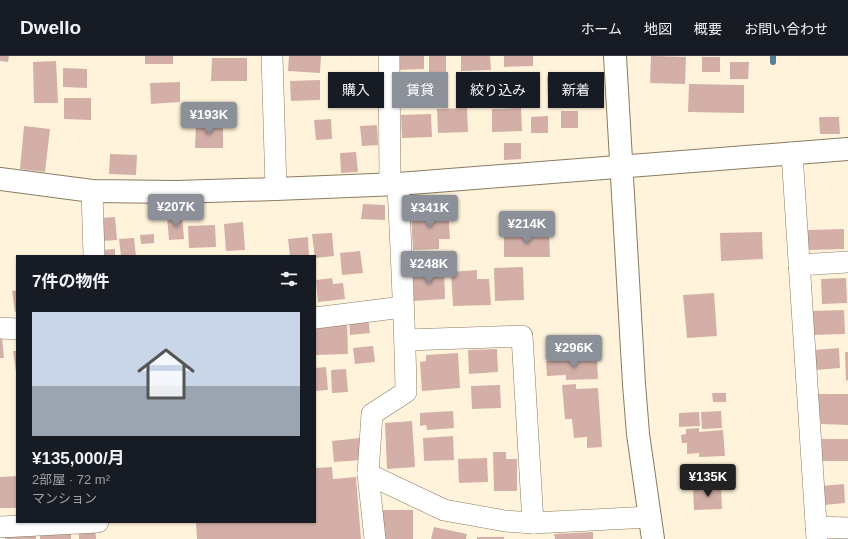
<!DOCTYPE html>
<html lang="ja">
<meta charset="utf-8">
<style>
body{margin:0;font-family:Arial,"Noto Sans JP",sans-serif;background:#242831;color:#f1f3f6;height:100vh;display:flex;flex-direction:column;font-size:15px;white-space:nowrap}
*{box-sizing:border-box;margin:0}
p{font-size:13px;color:#9ea1a6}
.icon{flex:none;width:22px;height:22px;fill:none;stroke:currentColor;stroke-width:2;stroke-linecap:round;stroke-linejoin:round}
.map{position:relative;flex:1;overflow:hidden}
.details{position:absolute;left:16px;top:199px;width:300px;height:268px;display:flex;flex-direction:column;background:#171b24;border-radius:0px;box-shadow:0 1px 3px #0004}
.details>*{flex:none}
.hud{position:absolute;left:328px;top:16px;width:380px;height:36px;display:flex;gap:8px}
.price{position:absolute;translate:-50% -34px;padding:0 9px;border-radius:4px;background:#8c9099;color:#fff;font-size:13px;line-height:26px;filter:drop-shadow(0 1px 2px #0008)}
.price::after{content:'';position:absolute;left:50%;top:24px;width:12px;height:9px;margin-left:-6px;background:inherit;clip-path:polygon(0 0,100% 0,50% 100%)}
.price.active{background:#222;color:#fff}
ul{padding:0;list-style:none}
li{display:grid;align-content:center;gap:8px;height:212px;padding:0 16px}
li span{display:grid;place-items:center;height:124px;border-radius:0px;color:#555}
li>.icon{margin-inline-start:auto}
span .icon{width:72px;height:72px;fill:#fffc;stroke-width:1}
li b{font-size:17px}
h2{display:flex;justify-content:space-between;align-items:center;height:48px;padding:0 16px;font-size:17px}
.tag{padding:0 14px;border-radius:0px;background:#171b24;box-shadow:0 1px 3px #0004;font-size:14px;line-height:36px}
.tag.active{background:#8c9099;color:#fff}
header{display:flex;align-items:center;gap:24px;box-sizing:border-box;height:56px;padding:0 20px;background:#171b24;border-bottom:1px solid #363941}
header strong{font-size:19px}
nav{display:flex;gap:22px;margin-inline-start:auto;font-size:14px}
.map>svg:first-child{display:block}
</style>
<header>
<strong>Dwello</strong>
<nav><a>ホーム</a><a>地図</a><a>概要</a><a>お問い合わせ</a></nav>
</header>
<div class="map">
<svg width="848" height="483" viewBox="0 0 848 483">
<rect width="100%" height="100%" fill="#fff4db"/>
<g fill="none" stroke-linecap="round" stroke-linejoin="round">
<path stroke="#5a7e94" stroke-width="6" d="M773,0V6"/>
</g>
<g fill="#d3afa7">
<path d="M0,0H9L8,6L0,5Z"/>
<rect x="145" y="0" width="28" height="8"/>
<path d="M289,0H321L320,17L288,15Z"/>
<path d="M394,0H424V13L395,14Z"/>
<rect x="429" y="0" width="17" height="16"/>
<path d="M461,0H490L491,14L461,15Z"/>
<path d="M504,0H533V10L504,11Z"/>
<path d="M651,0L686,1L685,28L650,27Z"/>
<rect x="702" y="1" width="18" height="15"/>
<path d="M212,2H247V25H211Z"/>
<path d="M56,5L58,47H34L33,6Z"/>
<path d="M730,6H749L748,23H730Z"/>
<path d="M63,12L87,13V32L63,31Z"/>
<rect x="515" y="17" width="17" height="17"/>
<path d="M576,20L577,43L548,44L547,21Z"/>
<path d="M487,21H503L504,37L487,38Z"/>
<path d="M320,24V44L291,45L290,25Z"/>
<path d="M423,24V41H406V25Z"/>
<path d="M458,25H475L476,42H459Z"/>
<path d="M180,26V46L151,48L150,27Z"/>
<path d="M381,26L382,51L356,52L355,27Z"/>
<path d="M689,28L744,29V57L688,56Z"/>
<path d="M64,42H91V64L64,63Z"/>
<path d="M467,52L468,76L438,77L437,53Z"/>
<path d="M521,52L522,75L492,76V53Z"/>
<rect x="561" y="55" width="17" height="17"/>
<path d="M431,58L432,81L402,82L401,59Z"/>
<path d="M548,60V77H531V61Z"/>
<path d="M819,61H839L840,78H820Z"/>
<path d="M331,63L332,83L316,84L314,64Z"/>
<path d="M196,67H223V92H195Z"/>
<path d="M377,69L378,89L362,90L360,70Z"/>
<path d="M24,70L50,73L45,116L20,113Z"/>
<path d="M504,87H521V103L504,104Z"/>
<path d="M356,96L358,116L341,117L340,97Z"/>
<path d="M110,98L137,99L136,119L109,118Z"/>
<path d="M363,148L385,149V164L361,163Z"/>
<path d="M448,153L450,183H439V193L413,194L411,155Z"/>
<path d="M182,160L184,183L169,184L167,161Z"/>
<path d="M115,161L117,184L102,185L100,162Z"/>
<path d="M243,166L245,194L226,195L224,168Z"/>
<path d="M215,169L216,191L189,192L188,170Z"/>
<path d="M844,173V193L808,194L807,174Z"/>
<path d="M762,176L763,203L721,205L720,177Z"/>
<path d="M332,177L334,200L315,202L312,178Z"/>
<path d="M549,177L550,201H504V178Z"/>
<path d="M154,178V187L141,188L140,179Z"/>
<path d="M308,181L309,200H290L288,183Z"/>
<path d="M134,182L136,200H121L119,183Z"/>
<path d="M115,193V200H100L99,194Z"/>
<path d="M360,195L363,217L342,219L340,197Z"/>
<path d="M523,211L524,244L495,245L494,212Z"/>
<path d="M444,213L445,243L414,245L413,214Z"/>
<path d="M477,214V223H489L491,249L453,250L451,216Z"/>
<path d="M332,222L333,228L343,227L345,243L318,246L316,224Z"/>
<path d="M846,222L847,247L822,248L821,223Z"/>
<path d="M17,234V256H15L12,235Z"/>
<path d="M714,237L717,280L687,282L683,239Z"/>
<path d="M844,254L845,278L812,279L811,255Z"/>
<path d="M368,262L370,277L350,279L349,263Z"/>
<path d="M347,267L348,298L316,299L315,268Z"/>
<path d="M2,280L4,302H0V281Z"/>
<path d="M373,290L375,306L355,308L353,292Z"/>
<path d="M839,292L840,312L816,314L814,294Z"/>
<path d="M497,293L498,316L469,318L468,294Z"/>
<path d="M13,295H17V316H16Z"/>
<path d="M845,296H848V324L846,325Z"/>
<path d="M458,297L460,332L422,335L420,306L426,305V299Z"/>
<path d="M597,303L598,323L566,324V319L547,320L546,305Z"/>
<path d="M326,311L328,334L315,335V312Z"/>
<path d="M346,313L348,336L332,337L331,314Z"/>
<path d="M576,328V333L598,332L602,391L587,392V381L574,382L572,363H565L562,329Z"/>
<path d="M500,329L501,352L472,353L471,330Z"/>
<path d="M712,337H726V346H713Z"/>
<path d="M817,338H848V369L821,368V364H816Z"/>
<path d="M453,355L454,372L427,374L426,369L420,370V357Z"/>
<path d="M721,355L722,372L702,373L701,356Z"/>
<path d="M699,356L700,370L679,371V357Z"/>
<path d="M412,365L415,411L387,413L385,367Z"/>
<path d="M699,372V376L723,374L725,400L699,401V397L687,398V387H682L681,379L686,378V373Z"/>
<path d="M453,380L454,404L424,405L423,382Z"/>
<path d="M360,382L362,404L334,406L332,385Z"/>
<rect x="822" y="383" width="26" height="22"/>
<path d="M493,396H506V403H517V435H494Z"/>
<path d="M487,402L488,426L459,427L458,403Z"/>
<path d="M332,411L333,423L356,421L361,483H197L196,466H315V412Z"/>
<path d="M17,420V452H0V421Z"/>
<path d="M844,428L845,447L824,449L822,430Z"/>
<path d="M721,431L722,453L694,454L693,432Z"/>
<rect x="383" y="454" width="30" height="29"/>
<path d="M71,470V483H40V471Z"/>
<path d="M95,471L96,483H79L78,472Z"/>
<path d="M434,471L467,478L466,483H431Z"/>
<path d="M36,472V483H5V473Z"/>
<path d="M593,476V483H555L554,478Z"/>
<rect x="477" y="481" width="27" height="2"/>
</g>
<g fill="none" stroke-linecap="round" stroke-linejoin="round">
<g stroke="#887c60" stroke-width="22">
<g id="minor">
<path d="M272,0L276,133"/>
<path d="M389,0L390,129"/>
<path d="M792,97L817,483"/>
<path d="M92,135L94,200"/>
<path d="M799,209L848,206"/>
<path d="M315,262L403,251"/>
<path d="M0,272L17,273"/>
<path d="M405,284L522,280L533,467"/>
<path d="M368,418L444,454L505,465L533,467L650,461"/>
<path d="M0,471L98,466"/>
<path d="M816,471L848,472"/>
<path d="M375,483L368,418L372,358L406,336C405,267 401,198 398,128"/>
</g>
</g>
<g stroke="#887c60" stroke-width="24">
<g id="tertiary">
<path d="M615,0L634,328L638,378L653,483"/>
<path d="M0,123L92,135L176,136L276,133L398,128L848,93"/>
</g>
</g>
<use href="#minor" stroke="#fff" stroke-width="21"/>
<use href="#tertiary" stroke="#fff" stroke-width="22"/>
</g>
</svg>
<b class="price" style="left:209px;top:80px">¥193K</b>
<b class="price" style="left:176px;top:172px">¥207K</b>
<b class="price" style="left:430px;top:173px">¥341K</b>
<b class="price" style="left:527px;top:189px">¥214K</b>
<b class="price" style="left:429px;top:229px">¥248K</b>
<b class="price" style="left:574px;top:313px">¥296K</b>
<b class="price active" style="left:708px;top:442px">¥135K</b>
<div class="hud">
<a class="tag">購入</a>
<a class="tag active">賃貸</a>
<a class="tag">絞り込み</a>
<a class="tag">新着</a>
</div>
<section class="details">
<h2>7件の物件<svg class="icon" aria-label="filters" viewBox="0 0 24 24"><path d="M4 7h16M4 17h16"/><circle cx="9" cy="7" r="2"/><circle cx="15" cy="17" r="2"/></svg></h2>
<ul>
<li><span style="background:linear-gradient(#c9d6e8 60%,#9aa5b1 0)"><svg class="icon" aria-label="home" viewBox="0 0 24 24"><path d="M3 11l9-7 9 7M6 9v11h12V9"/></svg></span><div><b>¥135,000/月</b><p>2部屋 · 72 m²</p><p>マンション</p></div></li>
</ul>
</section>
</div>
